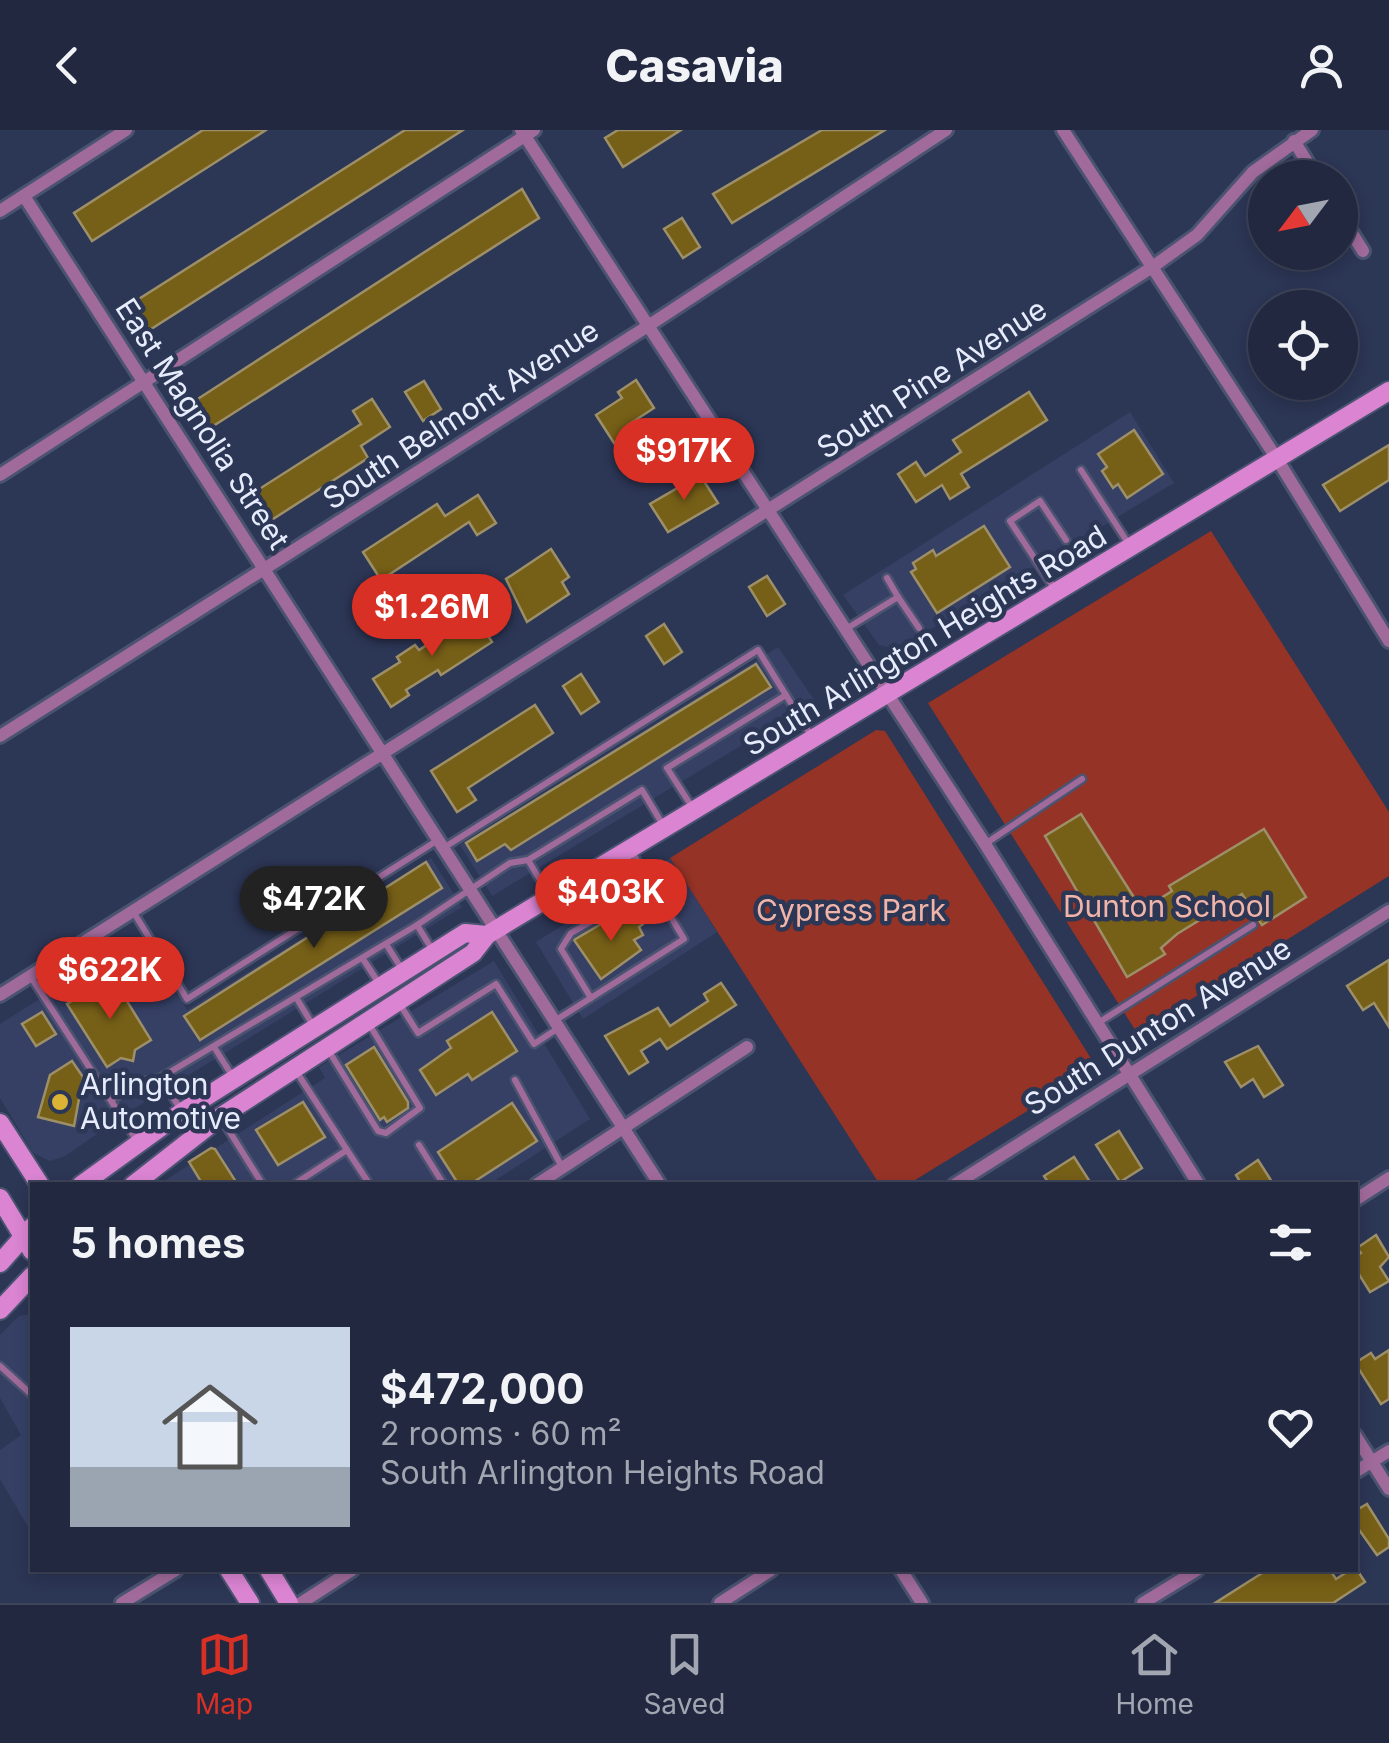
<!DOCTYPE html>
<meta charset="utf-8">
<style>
body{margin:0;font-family:Inter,sans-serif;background:#293047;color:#f1f3f6;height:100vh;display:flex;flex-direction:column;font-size:38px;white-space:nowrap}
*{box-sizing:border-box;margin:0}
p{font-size:32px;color:#a2a6b1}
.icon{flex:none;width:55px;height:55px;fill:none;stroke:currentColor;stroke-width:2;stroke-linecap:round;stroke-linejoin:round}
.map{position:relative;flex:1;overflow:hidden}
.sheet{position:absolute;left:30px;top:1052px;width:1328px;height:390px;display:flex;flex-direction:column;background:#212840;border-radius:0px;box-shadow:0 5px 15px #0003,0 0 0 2px #3e4459}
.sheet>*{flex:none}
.needle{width:65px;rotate:238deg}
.buttons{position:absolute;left:1248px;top:30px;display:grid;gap:20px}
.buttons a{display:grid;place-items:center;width:110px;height:110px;border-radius:50%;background:#212840;box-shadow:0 5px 15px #0003,0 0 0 2px #3e4459;font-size:50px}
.price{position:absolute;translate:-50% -85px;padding:0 22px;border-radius:35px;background:#d93025;color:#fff;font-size:32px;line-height:65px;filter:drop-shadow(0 2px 5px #0008)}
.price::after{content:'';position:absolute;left:50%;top:60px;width:30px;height:22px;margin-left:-15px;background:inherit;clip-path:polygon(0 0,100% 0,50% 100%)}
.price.current{background:#222;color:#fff}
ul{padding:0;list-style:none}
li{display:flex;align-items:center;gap:30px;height:250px;padding:0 40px}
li+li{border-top:2px solid #3e4459}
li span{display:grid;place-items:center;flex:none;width:280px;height:200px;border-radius:0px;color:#555}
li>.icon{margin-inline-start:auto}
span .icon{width:120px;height:120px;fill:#fffc;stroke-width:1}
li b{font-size:42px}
h2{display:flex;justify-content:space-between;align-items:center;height:120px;padding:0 40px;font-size:42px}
header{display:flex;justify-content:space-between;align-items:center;height:130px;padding:0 40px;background:#212840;font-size:45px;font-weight:800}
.tabs{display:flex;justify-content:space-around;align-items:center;height:140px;border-top:2px solid #3e4459;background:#212840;font-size:28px;color:#a2a6b1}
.tabs a{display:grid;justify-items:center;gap:5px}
.tabs .current{color:#d93025}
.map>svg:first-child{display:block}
</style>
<header><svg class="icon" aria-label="back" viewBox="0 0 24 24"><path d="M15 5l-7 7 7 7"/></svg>Casavia<svg class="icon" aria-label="person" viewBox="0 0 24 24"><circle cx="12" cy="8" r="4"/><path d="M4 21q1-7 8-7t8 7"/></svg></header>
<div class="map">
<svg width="1389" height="1473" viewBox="0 0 1389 1473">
<rect width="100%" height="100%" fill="#2c3655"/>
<g fill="#364065">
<path d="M1130,282L1174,353L898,519L879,515L843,465Z"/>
<path d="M778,517L815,571L492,766L460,715Z"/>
<path d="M431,728L462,777L132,980L65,1026L50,1031L33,1023L0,968V894L139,806L187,880Z"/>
<path d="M670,728L717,802L583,889L536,812Z"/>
<path d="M494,831L590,989L488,1055H158L325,948L319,937Z"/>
<path d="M32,1184V1391L27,1395L0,1349V1320L21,1305L0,1268V1205L19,1186Z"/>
</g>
<g fill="#953326">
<path d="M1211,401L1389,682V746L1137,903L928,573Z"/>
<path d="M876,600L885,601L1097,938L907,1055H880L670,728Z"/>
</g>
<g fill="#765f17" stroke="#9d8f68" stroke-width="2.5">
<path d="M203,0H266L92,111L74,83Z"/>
<path d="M405,0H463L148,201L131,174Z"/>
<path d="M618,0H681L623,37L605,8Z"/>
<path d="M822,0H885L732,93L713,64Z"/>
<path d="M522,59L539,88L210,298L193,272Z"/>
<path d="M682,88L700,117L683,128L664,99Z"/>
<path d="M636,250L654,278L628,295L632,301L614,313L596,285L622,268L618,262Z"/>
<path d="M424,251L441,279L423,291L405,262Z"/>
<path d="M1029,262L1047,290L961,344L969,357L950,369L942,355L916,372L898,344L916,332L925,346L961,322L953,310Z"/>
<path d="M372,269L390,297L361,316L368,328L270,391L253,363L361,294L353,281Z"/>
<path d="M1134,300L1163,344L1127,368L1118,354L1113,358L1102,341L1107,337L1098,324Z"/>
<path d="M1389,315V350L1340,381L1323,355Z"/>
<path d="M700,345L718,373L668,402L650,374Z"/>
<path d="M478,365L496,393L477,405L469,392L381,450L363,422L437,374L445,386Z"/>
<path d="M984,396L1010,437L937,483L911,442L916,439L913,433L933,420L936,426Z"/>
<path d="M551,419L569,447L562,452L569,464L527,492L506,449Z"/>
<path d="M767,446L785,474L767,486L749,457Z"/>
<path d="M474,484L492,512L441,545L438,540L406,560L409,565L391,577L373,549L400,532L397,527L415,515L419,520Z"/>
<path d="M664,494L682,522L664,534L646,506Z"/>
<path d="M756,534L771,557L511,720L505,714L477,731L466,713Z"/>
<path d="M581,544L599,572L581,584L563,556Z"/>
<path d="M535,575L553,603L468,658L476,670L457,682L431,641Z"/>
<path d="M1081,684L1142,780L1172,761L1169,756L1264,699L1306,767L1262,795L1242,764L1177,804L1161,818L1165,824L1127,847L1045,706Z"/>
<path d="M426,732L442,758L200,910L184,886Z"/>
<path d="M636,783L643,794L639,797L643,805L634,810L641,820L601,849L574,810L608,790L613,797Z"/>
<path d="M1389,830V897L1374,873L1363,880L1347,856Z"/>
<path d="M112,847L151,910L135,920L133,931L121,928L107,937L67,874Z"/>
<path d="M721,853L736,875L667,919L660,909L641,921L648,932L629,944L605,906L658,878L670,896L708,871L704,864Z"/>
<path d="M42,882L56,904L36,916L22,894Z"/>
<path d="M492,882L517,921L472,950L468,944L436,965L420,940L451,918L447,911Z"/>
<path d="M1258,916L1283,955L1264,967L1253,949L1241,957L1225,932Z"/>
<path d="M374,917L408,972V978L387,992L384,987L380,990L346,935Z"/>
<path d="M72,931L83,947L74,996L38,987L50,945Z"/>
<path d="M303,972L325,1007L278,1035L256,1000Z"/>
<path d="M512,973L537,1011L469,1055H459L438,1022Z"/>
<path d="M1119,1001L1142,1038L1120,1052L1096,1015Z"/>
<path d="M211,1018L215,1019L238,1055H203L189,1032Z"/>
<path d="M1074,1027L1092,1055H1050L1044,1046Z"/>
<path d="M1258,1030L1274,1055H1242L1236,1045Z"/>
<path d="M1376,1105L1389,1127L1380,1137L1389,1151L1370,1162L1355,1138V1127L1361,1123L1357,1118Z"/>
<path d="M1389,1220V1269L1381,1274L1355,1233L1371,1223L1375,1229Z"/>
<path d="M1367,1374L1389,1409V1417L1377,1425L1355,1394V1381Z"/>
<path d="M1355,1437L1365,1452L1333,1473H1215L1267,1440H1330L1336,1449Z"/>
</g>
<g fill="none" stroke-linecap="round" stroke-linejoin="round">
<g stroke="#4a5370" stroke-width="11">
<g id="service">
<path d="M1081,340L1128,413"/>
<path d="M887,448L898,467"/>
<path d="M1054,458L1010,391L1040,371L1066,410"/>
<path d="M846,499L898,467L919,498"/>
<path d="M694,680L667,638L786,565"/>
<path d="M985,714L1082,649"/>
<path d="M445,717L758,520L812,607"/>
<path d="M548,763L528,730L642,660L663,695"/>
<path d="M134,783L187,869L438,710"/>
<path d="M417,795L433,821"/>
<path d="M386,814L403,841"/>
<path d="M363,829L380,855"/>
<path d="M31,847L137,1011"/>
<path d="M591,868L561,819L571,803L652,757"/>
<path d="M297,869L314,897"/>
<path d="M399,873L418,903L496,854L534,914L557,899"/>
<path d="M556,890L684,809L632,722"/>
<path d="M1098,893L1253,795"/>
<path d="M214,917L233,947"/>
<path d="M327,918L378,1001L386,1003L420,978L369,894"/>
<path d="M515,950L562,1037"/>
<path d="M111,970L141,952L160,948"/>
<path d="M182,981L160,948L417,795L510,733L528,730"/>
<path d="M221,988L263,1055"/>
<path d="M419,1015L444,1055"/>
<path d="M347,1020L370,1055"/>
<path d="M293,1055L347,1020L296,941"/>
<path d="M0,1236L32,1265"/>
</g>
</g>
<g stroke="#4a5370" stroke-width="18">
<g id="minor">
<path d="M521,0L985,714L1199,1055"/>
<path d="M1063,0L1277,329L1389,511"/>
<path d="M1294,11L1317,48"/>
<path d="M24,66L660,1055"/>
<path d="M0,81L126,0"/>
<path d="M1340,84L1363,121"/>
<path d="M0,345L534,0"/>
<path d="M0,606L648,196L946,0"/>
<path d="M0,865L1151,138L1197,105L1253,42L1312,0"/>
<path d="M536,1055L747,917"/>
<path d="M954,1055L1389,781"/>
<path d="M1355,1070L1389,1048"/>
<path d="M1355,1305L1389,1359"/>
<path d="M1355,1342L1389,1321"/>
<path d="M901,1440L922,1473"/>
<path d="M122,1473L176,1440"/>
<path d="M301,1473L352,1440"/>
<path d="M720,1473L771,1440"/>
<path d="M1143,1473L1197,1440"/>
</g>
</g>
<g stroke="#4a5370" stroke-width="22">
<g id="secondary">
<path d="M0,993L40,1055"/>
<path d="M81,1055L182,982L465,803L487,805"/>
<path d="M133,1055L220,987L473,823L487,805L1389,261"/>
<path d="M0,1068L32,1121"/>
<path d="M0,1133L32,1097"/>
<path d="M0,1180L32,1146"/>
<path d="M229,1440L250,1473"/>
<path d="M269,1440L289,1473"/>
</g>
</g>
<use href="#service" stroke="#a06a9b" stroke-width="6"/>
<use href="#minor" stroke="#a06a9b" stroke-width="12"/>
<use href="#secondary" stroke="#da84d2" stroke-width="18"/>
</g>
<circle fill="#dbb233" stroke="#2c3655" stroke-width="4" cx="60" cy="972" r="10"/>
<g text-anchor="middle" stroke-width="9" stroke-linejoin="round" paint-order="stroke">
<g font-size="30" fill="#e6ecfc" stroke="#2c3655">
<text transform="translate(932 249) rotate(-33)" y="10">South Pine Avenue</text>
<text transform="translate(461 285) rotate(-33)" y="10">South Belmont Avenue</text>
<text transform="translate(202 294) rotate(57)" y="10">East Magnolia Street</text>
<text transform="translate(925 511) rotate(-31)" y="10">South Arlington Heights Road</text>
<text transform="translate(1158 897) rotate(-32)" y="10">South Dunton Avenue</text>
</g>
<g font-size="30" fill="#f1b4a9" stroke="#2c3655">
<text x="1167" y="787">Dunton School</text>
<text x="851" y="791">Cypress Park</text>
</g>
<g font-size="30" fill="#e6ecfc" stroke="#2c3655" text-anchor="start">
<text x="80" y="965">Arlington<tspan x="80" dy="34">Automotive</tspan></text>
</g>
</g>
</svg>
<div class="buttons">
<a><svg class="needle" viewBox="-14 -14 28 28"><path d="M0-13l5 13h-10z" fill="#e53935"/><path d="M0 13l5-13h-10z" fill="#a2a6b1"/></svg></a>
<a><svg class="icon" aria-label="locate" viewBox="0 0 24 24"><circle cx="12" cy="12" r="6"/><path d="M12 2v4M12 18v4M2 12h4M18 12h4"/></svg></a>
</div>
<b class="price" style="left:684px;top:373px">$917K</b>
<b class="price" style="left:432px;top:529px">$1.26M</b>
<b class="price" style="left:611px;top:814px">$403K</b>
<b class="price current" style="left:314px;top:821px">$472K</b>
<b class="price" style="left:110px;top:892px">$622K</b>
<section class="sheet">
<h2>5 homes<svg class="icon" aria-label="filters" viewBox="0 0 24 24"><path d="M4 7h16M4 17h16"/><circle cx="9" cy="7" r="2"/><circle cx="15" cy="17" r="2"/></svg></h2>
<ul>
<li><span style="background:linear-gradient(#c9d6e8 70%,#9aa5b1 0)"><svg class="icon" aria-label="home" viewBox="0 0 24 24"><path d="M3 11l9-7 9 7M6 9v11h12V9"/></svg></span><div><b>$472,000</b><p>2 rooms · 60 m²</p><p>South Arlington Heights Road</p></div><svg class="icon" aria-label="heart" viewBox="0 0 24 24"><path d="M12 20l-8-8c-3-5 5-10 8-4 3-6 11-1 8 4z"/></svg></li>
</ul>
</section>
</div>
<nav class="tabs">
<a class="current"><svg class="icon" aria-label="map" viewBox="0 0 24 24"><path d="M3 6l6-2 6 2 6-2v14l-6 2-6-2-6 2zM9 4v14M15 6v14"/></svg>Map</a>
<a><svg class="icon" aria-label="saved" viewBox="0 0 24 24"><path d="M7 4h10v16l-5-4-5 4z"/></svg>Saved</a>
<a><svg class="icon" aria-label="home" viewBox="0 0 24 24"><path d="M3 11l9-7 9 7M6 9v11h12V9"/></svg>Home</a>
</nav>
